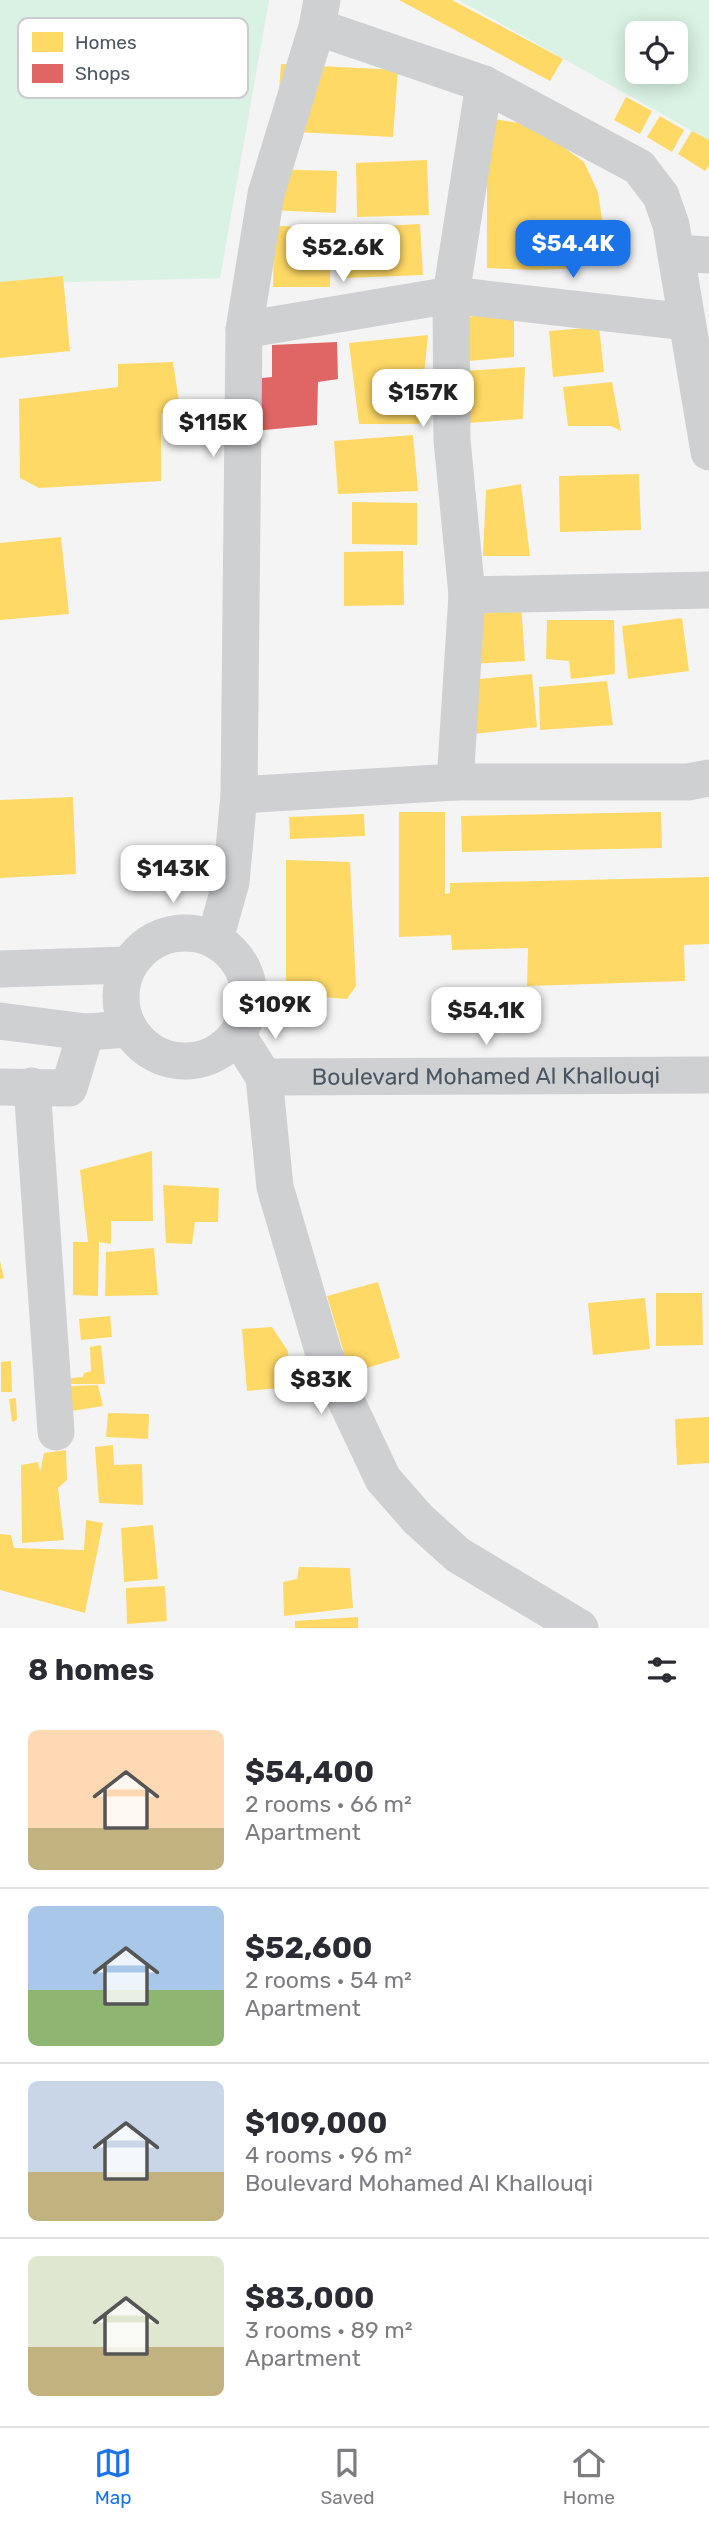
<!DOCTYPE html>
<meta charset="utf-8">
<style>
body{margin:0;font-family:Rubik,sans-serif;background:#f7f7f7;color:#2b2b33;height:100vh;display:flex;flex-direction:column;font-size:26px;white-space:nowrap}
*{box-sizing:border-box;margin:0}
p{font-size:23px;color:#7c7c81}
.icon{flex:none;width:38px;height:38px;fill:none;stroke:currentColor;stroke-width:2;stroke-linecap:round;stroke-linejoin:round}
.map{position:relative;height:1628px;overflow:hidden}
.details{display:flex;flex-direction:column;background:#fff;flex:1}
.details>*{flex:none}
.controls{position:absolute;left:625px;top:21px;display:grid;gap:14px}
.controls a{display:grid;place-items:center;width:63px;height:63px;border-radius:10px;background:#fff;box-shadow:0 4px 18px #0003;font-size:35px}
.price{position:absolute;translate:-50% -60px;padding:0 16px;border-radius:14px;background:#fff;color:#222;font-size:23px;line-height:46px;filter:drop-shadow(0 2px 4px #0008)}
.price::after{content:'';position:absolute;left:50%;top:42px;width:21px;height:16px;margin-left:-10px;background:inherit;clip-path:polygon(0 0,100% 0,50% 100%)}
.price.current{background:#1a73e8;color:#fff}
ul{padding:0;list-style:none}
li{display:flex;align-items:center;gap:21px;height:175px;padding:0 28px}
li+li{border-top:2px solid #e1e1e2}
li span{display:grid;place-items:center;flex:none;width:196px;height:140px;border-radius:10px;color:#555}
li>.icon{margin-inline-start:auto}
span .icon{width:84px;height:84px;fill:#fffc;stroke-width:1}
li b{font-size:30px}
h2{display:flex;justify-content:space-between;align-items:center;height:84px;padding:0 28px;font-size:30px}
.tab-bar{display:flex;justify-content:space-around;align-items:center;height:98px;border-top:2px solid #e1e1e2;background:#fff;font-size:19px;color:#7c7c81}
.tab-bar a{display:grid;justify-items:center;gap:4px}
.tab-bar .current{color:#1a73e8}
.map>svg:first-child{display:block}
</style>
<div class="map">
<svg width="709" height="1628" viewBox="0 0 709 1628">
<rect width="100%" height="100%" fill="#f4f4f4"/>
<g fill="#d9f2e3" fill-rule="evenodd">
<path d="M0,0H269L220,278L0,284Z"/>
<path d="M459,0H709V140L692,131ZM637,33H676V72H637Z"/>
</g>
<g fill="#ffd966">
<path d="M399,0H452L563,59L550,81Z"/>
<path d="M281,64L398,70L393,137L276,131Z"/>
<path d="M626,97L652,111L640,134L614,120Z"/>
<path d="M660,116L684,130L672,152L647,137Z"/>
<path d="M487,118L533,125L584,162L598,192L603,226L585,240L580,268L535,270L487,268Z"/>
<path d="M692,131L709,140V165L705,171L678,154Z"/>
<path d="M427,160L429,215L357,217L356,163Z"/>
<path d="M268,169L337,171L336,213L267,210Z"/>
<path d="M420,224L423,275L345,278L342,228Z"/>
<path d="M274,226L331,227L330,287H273Z"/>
<path d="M63,276L70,351L0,358V282Z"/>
<path d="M514,307V357L458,362L464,318Z"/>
<path d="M599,327L604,372L553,377L549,331Z"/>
<path d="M428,335L419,424H359L349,343Z"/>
<path d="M173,362L179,402L161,414V481L39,488L20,478L19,399L118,387V364Z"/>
<path d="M525,367L523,419L468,423L464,371Z"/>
<path d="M612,382L621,431L611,426H568L563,387Z"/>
<path d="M413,435L418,491L338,494L334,441Z"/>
<path d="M639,474L641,530L560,532L559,476Z"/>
<path d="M521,484L530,556H483L486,490Z"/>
<path d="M352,502L417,503V545L352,544Z"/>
<path d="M61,537L69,614L0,620V543Z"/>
<path d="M403,551L404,605L344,606V552Z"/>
<path d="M521,603L525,661L471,664L467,607Z"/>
<path d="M682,618L689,671L628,679L622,626Z"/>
<path d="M547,620H614L615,674L571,679L569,661L546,659Z"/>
<path d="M532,674L537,727L474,734L469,680Z"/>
<path d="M607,681L613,725L540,730L539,687Z"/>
<path d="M73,797L76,874L0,878V800Z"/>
<path d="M399,812H445V894L450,893V883L709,877V944L684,945L685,981L527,986L528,948L452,950L451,935L399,937Z"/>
<path d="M661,812L662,848L462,852L461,816Z"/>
<path d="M364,814L365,836L290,839L289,817Z"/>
<path d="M286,860L350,862L356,986L347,999L286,994Z"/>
<path d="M152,1151L153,1221H111V1244L99,1242L98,1296L73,1295V1242H88L80,1170Z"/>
<path d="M163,1185L219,1188L218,1222H195L192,1244L166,1243Z"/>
<path d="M154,1248L158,1295L105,1296L106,1252Z"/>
<path d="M0,1261L4,1278L0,1279Z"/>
<path d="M378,1282L400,1358L350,1373L327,1296Z"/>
<path d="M656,1293H702L703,1345L656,1346Z"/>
<path d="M645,1298L650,1349L593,1355L588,1303Z"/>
<path d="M110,1316L112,1337L81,1340L79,1319Z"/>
<path d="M272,1327L288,1351L291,1387L247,1391L242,1329Z"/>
<path d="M101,1345L105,1384H71V1378L83,1377L84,1373L91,1371L90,1347Z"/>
<path d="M11,1361L12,1392H1V1362Z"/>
<path d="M98,1385L103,1406L72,1411L70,1386Z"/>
<path d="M16,1398L17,1420L12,1422L9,1399Z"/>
<path d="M108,1413L149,1414L148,1439L106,1437Z"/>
<path d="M709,1417V1463L677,1465L675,1419Z"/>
<path d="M113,1445L114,1465L142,1464L143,1505L99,1503L95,1447Z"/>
<path d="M66,1450L67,1480L58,1488L64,1540L22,1543L21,1465L38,1462L40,1472L44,1453Z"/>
<path d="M86,1520L103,1523L85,1613L0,1590V1534L11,1535L14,1548L84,1550Z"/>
<path d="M153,1525L158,1579L124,1582L121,1528Z"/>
<path d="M299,1567L350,1568L353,1608L284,1616L283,1582L297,1579Z"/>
<path d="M165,1586L167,1621L127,1624L126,1588Z"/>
<path d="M358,1617V1628H295V1621Z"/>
</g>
<path fill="#e06666" d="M337,342L338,379L318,382L317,425L253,431L250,379L272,377V345Z"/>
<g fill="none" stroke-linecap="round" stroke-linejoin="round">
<g stroke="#ced0d2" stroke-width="37">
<path d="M317,27L484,84L639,167L661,196L671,225L709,452"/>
<path d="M676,253L709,255"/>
<path d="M244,330L451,295L687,322"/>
<path d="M467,595L709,590"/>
<path d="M455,782L467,595L452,440L451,295L484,84"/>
<path d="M239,795L455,782H688L709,778"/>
<circle cx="185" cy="997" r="64"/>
<path d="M215,939L231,882L239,795L244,330L266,194L317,27L322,0"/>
<path d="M0,969L128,965"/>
<path d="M0,1021L86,1032L129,1029"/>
<path d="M238,1036L264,1077L275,1187L324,1354L383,1479L418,1519L458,1555L580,1628"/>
<path id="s1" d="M264,1077L709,1075"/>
<path d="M32,1086L56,1432"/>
<path d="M0,1087L69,1088L86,1032"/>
</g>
</g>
<g text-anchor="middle" stroke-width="7" stroke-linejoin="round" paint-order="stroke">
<g font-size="23" fill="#4a5661" stroke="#fff">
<text dy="8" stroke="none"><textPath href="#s1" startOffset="222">Boulevard Mohamed Al Khallouqi</textPath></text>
</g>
</g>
<rect x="18" y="18" width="230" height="80" rx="10" fill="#fff" stroke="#c9ccd0" stroke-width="2"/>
<rect x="32" y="32" width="31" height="20" fill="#ffd966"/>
<rect x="32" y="64" width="31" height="19" fill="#e06666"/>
<g font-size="19" fill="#4a5661">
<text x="75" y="49">Homes</text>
<text x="75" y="80">Shops</text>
</g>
</svg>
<div class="controls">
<a><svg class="icon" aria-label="locate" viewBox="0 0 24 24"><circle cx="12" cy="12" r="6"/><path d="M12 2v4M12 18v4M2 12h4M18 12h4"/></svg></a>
</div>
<b class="price current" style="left:573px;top:280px">$54.4K</b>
<b class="price" style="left:343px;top:284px">$52.6K</b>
<b class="price" style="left:423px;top:429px">$157K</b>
<b class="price" style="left:213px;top:459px">$115K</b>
<b class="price" style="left:173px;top:905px">$143K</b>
<b class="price" style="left:275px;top:1041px">$109K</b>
<b class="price" style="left:486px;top:1047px">$54.1K</b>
<b class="price" style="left:321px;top:1416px">$83K</b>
</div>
<section class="details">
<h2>8 homes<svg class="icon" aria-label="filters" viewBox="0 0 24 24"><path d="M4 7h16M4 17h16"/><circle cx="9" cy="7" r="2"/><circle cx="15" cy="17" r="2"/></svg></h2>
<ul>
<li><span style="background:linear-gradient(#ffd9b3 70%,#c2b280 0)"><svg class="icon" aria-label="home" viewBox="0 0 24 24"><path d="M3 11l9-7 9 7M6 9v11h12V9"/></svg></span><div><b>$54,400</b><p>2 rooms · 66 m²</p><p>Apartment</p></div></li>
<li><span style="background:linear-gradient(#a9c7e8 60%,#8fb573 0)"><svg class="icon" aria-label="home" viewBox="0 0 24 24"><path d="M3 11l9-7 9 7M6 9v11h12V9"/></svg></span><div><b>$52,600</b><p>2 rooms · 54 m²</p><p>Apartment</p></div></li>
<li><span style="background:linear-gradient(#c9d6e8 65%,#c2b280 0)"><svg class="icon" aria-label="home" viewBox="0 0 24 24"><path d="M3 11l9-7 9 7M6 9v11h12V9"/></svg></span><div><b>$109,000</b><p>4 rooms · 96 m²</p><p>Boulevard Mohamed Al Khallouqi</p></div></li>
<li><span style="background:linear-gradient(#dfe7d0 65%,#c2b280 0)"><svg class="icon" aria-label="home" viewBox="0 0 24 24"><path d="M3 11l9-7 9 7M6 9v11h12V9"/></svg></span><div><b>$83,000</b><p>3 rooms · 89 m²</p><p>Apartment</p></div></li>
</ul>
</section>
<nav class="tab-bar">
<a class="current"><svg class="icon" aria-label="map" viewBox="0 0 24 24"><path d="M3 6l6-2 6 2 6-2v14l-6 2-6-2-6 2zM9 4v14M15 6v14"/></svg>Map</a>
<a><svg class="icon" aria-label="saved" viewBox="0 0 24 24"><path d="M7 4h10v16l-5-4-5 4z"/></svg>Saved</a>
<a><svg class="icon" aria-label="home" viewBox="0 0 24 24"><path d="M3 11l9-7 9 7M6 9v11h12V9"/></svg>Home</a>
</nav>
